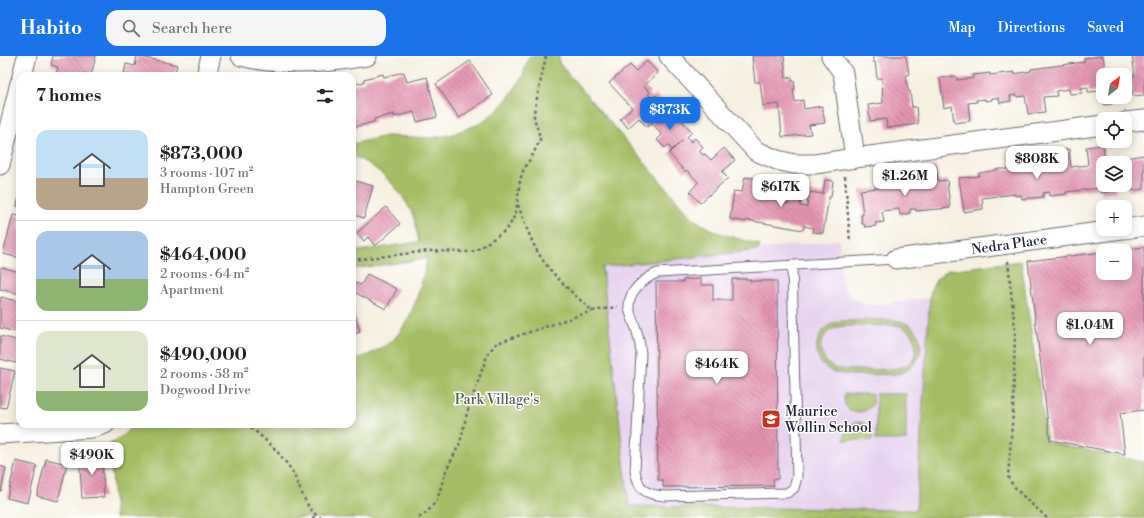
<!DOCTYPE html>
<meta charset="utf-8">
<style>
body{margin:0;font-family:"Libre Bodoni",serif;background:#f6f6f6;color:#222;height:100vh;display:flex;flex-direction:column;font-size:15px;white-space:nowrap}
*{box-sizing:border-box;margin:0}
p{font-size:13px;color:#767676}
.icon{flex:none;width:22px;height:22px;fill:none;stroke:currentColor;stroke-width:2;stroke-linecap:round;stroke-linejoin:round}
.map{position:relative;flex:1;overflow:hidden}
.panel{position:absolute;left:16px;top:16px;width:340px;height:356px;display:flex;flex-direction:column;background:#fff;border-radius:12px;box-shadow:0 2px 10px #0003}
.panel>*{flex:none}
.needle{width:26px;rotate:31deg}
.controls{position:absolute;left:1096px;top:12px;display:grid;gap:8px}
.controls a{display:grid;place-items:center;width:36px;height:36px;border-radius:8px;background:#fff;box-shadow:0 2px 10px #0003;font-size:20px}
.price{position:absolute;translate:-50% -34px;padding:0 9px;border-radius:8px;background:#fff;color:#222;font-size:13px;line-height:26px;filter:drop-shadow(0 1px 2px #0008)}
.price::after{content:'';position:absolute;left:50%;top:24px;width:12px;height:9px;margin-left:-6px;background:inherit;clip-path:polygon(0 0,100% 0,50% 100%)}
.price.on{background:#1a73e8;color:#fff}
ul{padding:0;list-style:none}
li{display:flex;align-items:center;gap:12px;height:100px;padding:0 20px}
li+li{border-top:1px solid #e0e0e0}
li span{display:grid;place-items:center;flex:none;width:112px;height:80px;border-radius:12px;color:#555}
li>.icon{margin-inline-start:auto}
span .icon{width:48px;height:48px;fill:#fffc;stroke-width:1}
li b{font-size:17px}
h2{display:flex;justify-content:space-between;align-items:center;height:48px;padding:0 20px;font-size:17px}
header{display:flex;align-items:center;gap:24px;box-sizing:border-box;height:56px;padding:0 20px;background:#1a73e8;color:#fff}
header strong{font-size:19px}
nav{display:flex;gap:22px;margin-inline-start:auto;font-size:14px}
.search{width:280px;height:36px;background:#f6f6f6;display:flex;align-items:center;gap:10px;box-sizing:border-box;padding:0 14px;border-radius:12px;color:#767676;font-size:15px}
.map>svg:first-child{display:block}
</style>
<header>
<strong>Habito</strong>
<div class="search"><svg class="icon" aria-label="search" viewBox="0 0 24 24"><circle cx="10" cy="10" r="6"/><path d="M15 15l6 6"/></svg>Search here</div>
<nav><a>Map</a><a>Directions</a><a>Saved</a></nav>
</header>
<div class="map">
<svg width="1144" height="462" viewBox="0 0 1144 462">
<defs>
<pattern id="building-back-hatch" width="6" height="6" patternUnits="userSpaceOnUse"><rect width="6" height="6" fill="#e494b1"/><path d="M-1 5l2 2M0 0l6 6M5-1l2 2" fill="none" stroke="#b87891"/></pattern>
</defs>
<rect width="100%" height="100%" fill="#fff"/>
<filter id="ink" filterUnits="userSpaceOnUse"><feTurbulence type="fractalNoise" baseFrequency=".025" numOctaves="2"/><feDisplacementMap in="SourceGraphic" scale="8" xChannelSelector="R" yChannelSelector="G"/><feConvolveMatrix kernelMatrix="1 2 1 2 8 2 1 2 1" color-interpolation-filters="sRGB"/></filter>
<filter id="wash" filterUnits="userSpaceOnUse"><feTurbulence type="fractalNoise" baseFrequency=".012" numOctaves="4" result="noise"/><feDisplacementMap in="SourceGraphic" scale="16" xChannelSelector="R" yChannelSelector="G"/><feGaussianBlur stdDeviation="0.9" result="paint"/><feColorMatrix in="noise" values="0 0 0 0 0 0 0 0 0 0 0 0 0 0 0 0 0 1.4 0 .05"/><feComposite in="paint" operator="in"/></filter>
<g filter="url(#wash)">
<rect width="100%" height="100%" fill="#f6f0e0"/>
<path fill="#e7d2ef" d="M839,184L841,222L843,230L852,242L865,248L875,249L930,242L917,454L629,450L602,211Z"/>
<g fill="#a5be65" stroke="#647050" fill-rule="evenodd">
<path d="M529,0H559V7L686,155L700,167L719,177L760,189L758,194L602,211L629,450L916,454L930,240L932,231L937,223L948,214L1021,205L1047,386L1144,406V462H115L110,387C120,382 127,378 132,368H352V305C367,300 383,293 395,282C413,263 422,228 427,203L352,213V196L419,186C417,178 416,167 413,159C401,133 379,110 352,100V88L386,80L431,82L450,79L479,68L498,54L511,38L523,20Z"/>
<path d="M841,265C856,265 890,262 903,266C930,276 925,312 897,318C882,318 846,321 834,316C807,306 813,270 841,265ZM896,269C916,272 924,300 905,310C896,315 843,315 834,312C827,308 823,302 821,295C819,281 830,272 842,270Z"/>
<path d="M844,338H872C872,341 873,345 872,348C868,358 849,359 845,348C844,345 844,341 844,338Z"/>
<rect x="876" y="338" width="30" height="46"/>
<path d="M860,366C870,369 873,374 872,384H844C844,374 849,367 860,366Z"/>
</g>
<g id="blocks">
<g fill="url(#building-back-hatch)">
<path d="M53,0H96L91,19L84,17L83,20H55L58,11L51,9Z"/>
<path d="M137,0L177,9L174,20H130V19L124,17L126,8L135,10Z"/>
<path d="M752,0H784L786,22L792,21V25H794L795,33H793L795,46L803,44L804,53L822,50L825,67L809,69L811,78L782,81L779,48L763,50L760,26H755Z"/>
<path d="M873,0H906L909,18L906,19L908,35H910L912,51H916L918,68L887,72L886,63L870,65L868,49L883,47L882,22H877L875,6H873Z"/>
<path d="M1103,0L1106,19H1103V38L1102,35L1088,36V31L1081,32L1082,37L1070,38L1069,33L1056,35L1057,40L1043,41L1045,56L1028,58L1025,40L1017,41V39L1010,40L1011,45L1000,47L999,42H992V44L985,45V43L976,44L977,46L968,47L970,65L954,67L952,50L944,52L940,22L956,20L957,24L973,22V19L990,17V19L1014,16V18L1031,15V13L1084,6V2Z"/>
<path d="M1132,0H1144V39L1133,40L1130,20L1135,19Z"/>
<path d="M470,5L493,39L459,62L436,28Z"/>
<path d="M647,5L658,17L644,30L650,36L648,38L652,42L656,39L664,48L660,51L664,56L670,51L692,76L687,81L691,86L695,82L703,91L699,95L703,99L705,98L711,104L724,92L735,104L722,116L728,122L700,147L690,136L698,126L687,114L685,116L669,97L683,84L672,94L668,89L665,92L657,84L662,79L652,67L647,71L639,62L628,72L620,63L632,52L609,27L630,9L636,15Z"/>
<path d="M404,16L407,26L427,21L437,61L417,66L414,56L394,61V58L374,63V66L354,71V68L352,69V29L364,26V23L383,18L384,21Z"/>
<path d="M1102,41H1111L1112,48L1104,49Z"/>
<path d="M1103,89L1105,106L1113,105V107H1103V129H1116V135L1101,137L1100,132L1066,136V138L1049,140V136L1043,137V141L1022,143L1021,139L1015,140V138L982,142L983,153L964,156L959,122L979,120V117L997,114V113H1013V111L1027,109L1028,111L1034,110L1033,108L1041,107V109L1045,108L1046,111L1055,110L1053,95L1069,93L1071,111L1088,109L1086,91Z"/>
<path d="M1144,99V133L1129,135L1125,102Z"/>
<path d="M936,110L938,125L947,124L950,152L916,155V153H910V157L900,159L899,153L882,155L884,166L875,167L876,170L865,171L864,168H862L861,159H863L860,134L879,132V129L901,127L900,125L908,124L909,126L913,125V131L922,130L920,112Z"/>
<path d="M745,121L761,123L758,141L783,144V147L789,148L790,142L801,144L800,150L807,151L809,136L823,138L825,124L833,125L831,141H829L823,177L812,176L813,172L804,170L803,174L747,164L746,166L730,163L734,135L742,136Z"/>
<path d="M352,124L373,130L364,162L354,159L352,163Z"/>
<path d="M19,141H20V151L17,150Z"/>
<path d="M386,151L400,168L375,190L368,181L364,185L357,177Z"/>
<path d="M13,159L20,160V202L3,198Z"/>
<path d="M1144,191V354L1120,357L1125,398L1050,384L1028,205L1103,196V217H1125V195L1120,194Z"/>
<path d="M1,211L20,216V238L0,233Z"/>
<path d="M367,218L397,233L386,253L352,235L356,227L361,229Z"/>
<path d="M684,223H701V229H713V244H732V223H750V225H777L778,423H773L774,430L663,431V424H658L656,226H683Z"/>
<path d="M1,241L20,246V277L0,272V248Z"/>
<path d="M352,250L360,276L352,279Z"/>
<path d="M0,280L20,285V308L0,303Z"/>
<path d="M0,312L15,315L6,352L0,351Z"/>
<path d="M102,398L104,441L82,442L79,399Z"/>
<path d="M46,403L67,408L58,445L37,440Z"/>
<path d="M16,405L37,410L28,447L7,442Z"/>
<path d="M0,410L6,412L1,435H0Z"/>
</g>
</g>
</g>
<g filter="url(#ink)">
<use href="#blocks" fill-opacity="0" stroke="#6c6a75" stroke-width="1"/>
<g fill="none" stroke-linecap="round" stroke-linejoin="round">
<g stroke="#6c6a75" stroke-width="11">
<path id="service" d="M792,209L797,421L794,432L787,437L664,440C644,438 639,434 635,415L641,297C640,289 639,281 636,273C634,266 630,259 629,251C628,235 644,223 657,217L896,203"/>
</g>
<g stroke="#6c6a75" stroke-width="21">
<g id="minor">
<path d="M241,0C283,11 325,8 367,0"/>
<path d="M669,0L756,95L777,104L794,108H815L855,102L1103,69"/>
<path d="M831,0L843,17L855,102"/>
<path d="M22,20L27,0"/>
<path d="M206,20L211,0"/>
<path d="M1125,66L1144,64"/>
<path d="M0,109L20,27"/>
<path d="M1125,173L1144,170"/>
<path d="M896,203L1122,173"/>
<path d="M0,378L92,372L105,368"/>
</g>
</g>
<g stroke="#6c6a75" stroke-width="2.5" stroke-dasharray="3 3" stroke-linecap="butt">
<path d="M845,120L850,186"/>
<path d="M518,149C525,167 531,187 542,203C554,221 576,240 592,255L617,251"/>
<path d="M352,204L429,195L471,196L480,192L506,174L513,164L517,149L520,124L523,115L533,98L540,84V81L534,62V56L546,0"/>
<path d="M1008,205L1015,274L1013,357L1008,420C1012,433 1037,452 1047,462"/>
<path d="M246,368C263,381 278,394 290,412C300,427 304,454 321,462"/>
<path d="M312,462L316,460"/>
<path d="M419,462L429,454L437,444L446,415L460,387L467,357L488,297L497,287L592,255"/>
</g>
<use href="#service" stroke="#fff" stroke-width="9"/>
<use href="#minor" stroke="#fff" stroke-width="19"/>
</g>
</g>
<defs>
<g id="school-square" transform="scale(1)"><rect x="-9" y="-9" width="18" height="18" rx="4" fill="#c8321e" stroke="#fff"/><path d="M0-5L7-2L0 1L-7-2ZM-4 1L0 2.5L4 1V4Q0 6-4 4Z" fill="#fff"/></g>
</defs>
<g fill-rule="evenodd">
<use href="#school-square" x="771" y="363"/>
</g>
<g text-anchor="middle" stroke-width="3" stroke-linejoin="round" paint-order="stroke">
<g font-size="14" fill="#22223b" stroke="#fff">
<text transform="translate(1009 188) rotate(-8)" y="5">Nedra Place</text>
</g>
<g font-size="14" fill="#56604c" stroke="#fff">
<text x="497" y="348">Park Village's</text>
</g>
<g font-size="14" fill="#22223b" stroke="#fff" text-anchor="start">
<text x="785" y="360">Maurice<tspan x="785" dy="16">Wollin School</tspan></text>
</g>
</g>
</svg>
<div class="controls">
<a><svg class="needle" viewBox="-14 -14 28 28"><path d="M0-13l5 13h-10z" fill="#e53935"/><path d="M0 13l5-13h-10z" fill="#767676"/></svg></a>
<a><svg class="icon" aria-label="locate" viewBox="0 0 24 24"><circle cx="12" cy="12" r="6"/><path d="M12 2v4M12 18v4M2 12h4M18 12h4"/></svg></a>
<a><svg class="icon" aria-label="layers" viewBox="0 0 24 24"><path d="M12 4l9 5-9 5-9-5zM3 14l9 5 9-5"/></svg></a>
<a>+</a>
<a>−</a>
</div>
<b class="price on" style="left:670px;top:75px">$873K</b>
<b class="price" style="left:1037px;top:124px">$808K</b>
<b class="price" style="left:905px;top:141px">$1.26M</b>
<b class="price" style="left:781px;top:152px">$617K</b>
<b class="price" style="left:1090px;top:290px">$1.04M</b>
<b class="price" style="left:717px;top:329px">$464K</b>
<b class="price" style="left:92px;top:420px">$490K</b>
<section class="panel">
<h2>7 homes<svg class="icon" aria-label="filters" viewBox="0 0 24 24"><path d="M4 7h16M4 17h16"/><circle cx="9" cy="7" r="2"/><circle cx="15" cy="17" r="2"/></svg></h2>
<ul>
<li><span style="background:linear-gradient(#bfe0f5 60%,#b9a48a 0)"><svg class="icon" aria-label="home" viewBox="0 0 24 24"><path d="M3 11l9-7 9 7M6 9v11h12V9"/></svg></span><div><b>$873,000</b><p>3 rooms · 107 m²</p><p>Hampton Green</p></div></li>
<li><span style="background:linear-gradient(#a9c7e8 60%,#8fb573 0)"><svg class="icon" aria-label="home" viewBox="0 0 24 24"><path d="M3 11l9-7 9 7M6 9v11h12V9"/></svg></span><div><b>$464,000</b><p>2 rooms · 64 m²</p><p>Apartment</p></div></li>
<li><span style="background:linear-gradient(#dfe7d0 75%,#8fb573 0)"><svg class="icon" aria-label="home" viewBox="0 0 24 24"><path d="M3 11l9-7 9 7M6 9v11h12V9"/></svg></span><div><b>$490,000</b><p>2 rooms · 58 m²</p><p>Dogwood Drive</p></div></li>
</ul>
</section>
</div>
